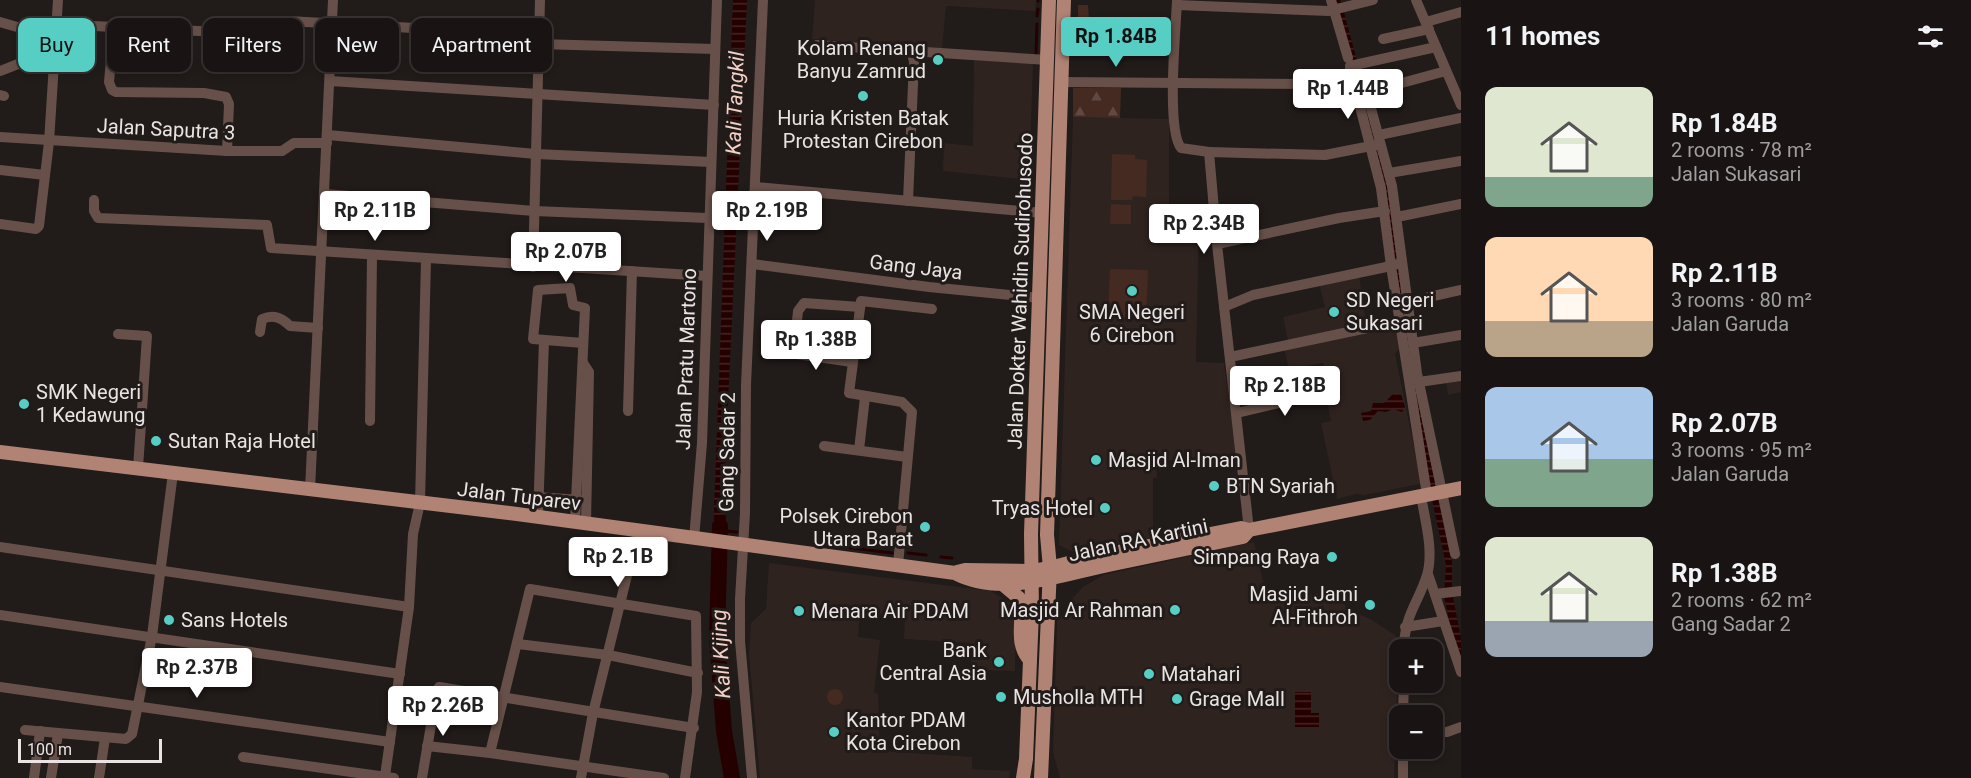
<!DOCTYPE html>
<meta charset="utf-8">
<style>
body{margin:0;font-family:Roboto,sans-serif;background:#221d1c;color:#f1f3f6;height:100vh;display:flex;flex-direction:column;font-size:22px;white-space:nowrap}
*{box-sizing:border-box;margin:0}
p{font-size:20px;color:#9f9ea0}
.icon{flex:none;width:33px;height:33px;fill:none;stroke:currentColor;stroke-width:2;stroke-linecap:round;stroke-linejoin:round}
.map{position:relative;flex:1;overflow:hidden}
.drawer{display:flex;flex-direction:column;background:#191413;width:510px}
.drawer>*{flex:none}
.top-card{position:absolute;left:18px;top:18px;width:570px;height:54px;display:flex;gap:12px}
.fabs{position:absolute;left:1389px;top:639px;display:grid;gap:12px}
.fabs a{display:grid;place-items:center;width:54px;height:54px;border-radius:12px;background:#191413;box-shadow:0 3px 9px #0003,0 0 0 2px #373333;font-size:30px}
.scale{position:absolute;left:18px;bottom:15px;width:144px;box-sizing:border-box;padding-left:6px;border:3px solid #e9e4e3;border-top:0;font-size:16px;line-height:21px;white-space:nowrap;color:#e9e4e3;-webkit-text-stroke:4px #211b19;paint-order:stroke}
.price{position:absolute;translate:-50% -51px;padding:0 14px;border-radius:6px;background:#fff;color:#222;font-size:20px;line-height:39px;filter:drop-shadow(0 2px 3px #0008)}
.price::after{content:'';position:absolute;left:50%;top:36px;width:18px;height:14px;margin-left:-9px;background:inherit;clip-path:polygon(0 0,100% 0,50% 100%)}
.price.on{background:#56cec3;color:#111}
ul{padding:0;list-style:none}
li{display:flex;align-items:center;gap:18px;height:150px;padding:0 24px}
li span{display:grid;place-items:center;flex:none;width:168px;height:120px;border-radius:12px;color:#555}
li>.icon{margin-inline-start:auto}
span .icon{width:72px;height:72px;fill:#fffc;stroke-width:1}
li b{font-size:26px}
h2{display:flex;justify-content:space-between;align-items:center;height:72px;padding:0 24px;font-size:26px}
.pill{padding:0 21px;border-radius:12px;background:#191413;box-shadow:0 3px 9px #0003,0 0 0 2px #373333;font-size:21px;line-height:54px}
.pill.on{background:#56cec3;color:#111}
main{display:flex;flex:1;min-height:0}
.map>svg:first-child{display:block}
</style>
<main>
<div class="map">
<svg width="1461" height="778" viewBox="0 0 1461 778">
<defs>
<pattern id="forest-firs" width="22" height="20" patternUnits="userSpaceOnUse" patternTransform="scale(1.5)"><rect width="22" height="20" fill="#452a22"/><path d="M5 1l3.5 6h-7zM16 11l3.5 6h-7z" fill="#604942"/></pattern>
<pattern id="water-rules" width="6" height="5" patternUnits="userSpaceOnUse" patternTransform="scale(1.5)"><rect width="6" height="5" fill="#250000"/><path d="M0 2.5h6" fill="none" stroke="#452525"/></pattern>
</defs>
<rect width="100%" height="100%" fill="#211b19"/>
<g fill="#2f2320">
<path d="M815,0H1036L1035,11L946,6L942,49L812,39Z"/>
<path d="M974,60L1033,63L1029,180L943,171L944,143L973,146Z"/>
<path d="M1073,117L1169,119V220L1199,221L1196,362L1224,363L1237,453L1156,462L1157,478H1153V538L1073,552L1059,545Z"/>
<path d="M1359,275L1366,324L1288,341L1283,317L1325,307L1319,283Z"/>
<path d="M1395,326L1399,348L1395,354L1421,482L1420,484L1365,495L1356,494L1337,499L1321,423L1331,421L1326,398L1330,396L1323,363L1289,369L1284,348Z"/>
<path d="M1461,378V392L1448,395L1446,381Z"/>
<path d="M1254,542L1268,603L1340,589L1346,608L1372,620L1399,638L1394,778H1060L1053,752L1057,622L1072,599L1083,587L1103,575Z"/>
<path d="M769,563L991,591L1016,607L1015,671L971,670V643L904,639L905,617L860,613L858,637L880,640L874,692L878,694L880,751L972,757V769L1010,771L1009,778H760L749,654L751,623L766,609Z"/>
</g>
<g fill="#452a22">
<path d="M1078,5H1088L1089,20H1078Z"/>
<path d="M1112,154L1135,155V159L1147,160L1146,197L1133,196L1132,200H1111Z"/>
<path d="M1111,204L1131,205V224H1110Z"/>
<path d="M1110,269L1148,270L1146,318L1108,317Z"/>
<circle cx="835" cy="697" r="8"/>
</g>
<path fill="url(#forest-firs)" d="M1073,88H1121L1120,118L1073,117Z"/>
<g fill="url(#water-rules)">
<path d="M733,0H747L724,488L727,535L724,543L713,540Z"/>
<path d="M1333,0H1340L1342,5L1386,169L1452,561V592L1461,638V657L1450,626L1444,595L1446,565L1429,485L1387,212Z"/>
<path d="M1394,393L1401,394L1405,407L1402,412L1393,409L1386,412L1378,411L1370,420L1363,421L1361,413L1371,411L1373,403H1384Z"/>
<path d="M1295,692H1311V713H1319V727H1295Z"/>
</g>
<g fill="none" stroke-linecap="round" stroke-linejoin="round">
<g stroke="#250000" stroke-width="3">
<path d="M1038,1V0"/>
<path d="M1037,16L1038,9"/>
<path d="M1036,54L1037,24"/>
<path d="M724,531L737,532"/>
<path d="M845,547L892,553"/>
<path d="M908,553L926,555"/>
<path d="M941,557L952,558"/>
</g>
<path stroke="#250000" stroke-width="16" d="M720,526L717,638L724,731L732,778"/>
<g stroke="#675049" stroke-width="10">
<path d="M1177,0C1176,28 1166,129 1181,148L1209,152L1217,244L1249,530"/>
<path d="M1331,0L1348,58"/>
<path d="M1416,0L1461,105"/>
<path d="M1177,5L1329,11L1373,0"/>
<path d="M0,22L55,38"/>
<path d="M1426,22L1461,12"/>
<path d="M93,26L259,34L288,21L539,35"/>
<path d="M1383,39L1429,29"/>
<path d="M539,44L715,49"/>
<path d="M817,45L1048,60"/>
<path d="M111,60L109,82L112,90L116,92L204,93L226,97L229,104L227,151"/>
<path d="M1350,66L1436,47"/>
<path d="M0,71L18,64"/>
<path d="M330,81L714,105"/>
<path d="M1061,82L1311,84L1356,86L1372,91L1446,71"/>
<path d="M1366,90L1392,186L1417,373L1455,554"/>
<path d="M0,95L4,96"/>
<path d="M328,135L536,154L711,162"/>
<path d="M1379,135L1461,118"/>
<path d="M0,137L227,151H282L294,143H327"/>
<path d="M1209,152L1325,155L1376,145"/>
<path d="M0,170L45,175"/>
<path d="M1389,173L1461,161"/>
<path d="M755,187L1043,213"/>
<path d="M325,194L534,211L708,218"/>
<path d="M94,200V211L98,218L267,225L271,248L707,276"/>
<path d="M908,201L914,61L911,51"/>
<path d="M1397,217L1461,204"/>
<path d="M0,224L36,229L39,226L49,142L58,0"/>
<path d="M1217,244L1339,218L1385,211"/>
<path d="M752,264L929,287L1040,298"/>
<path d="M1398,264L1391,266L1427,495"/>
<path d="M533,267L540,0"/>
<path d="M1429,297L1461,290"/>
<path d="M1224,307L1253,295L1391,266L1381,188L1350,68"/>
<path d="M260,332L262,319C274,314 282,318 290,326L318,328"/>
<path d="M118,334L147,336L138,468"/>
<path d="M820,335L796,331L798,311L804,303L860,307"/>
<path d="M1413,343L1461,335"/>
<path d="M783,352L852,362"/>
<path d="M1230,357L1405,320"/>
<path d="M583,363L589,372L586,524"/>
<path d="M1419,382L1461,376"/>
<path d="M628,411L632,271"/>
<path d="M1237,413L1325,392"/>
<path d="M370,421L372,256"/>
<path d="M824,446L907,457"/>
<path d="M859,450L865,397"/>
<path d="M310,490L333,0"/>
<path d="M538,497L580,500"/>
<path d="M538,517L544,340"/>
<path d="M575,522L585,308L573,305L570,288L538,290L533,339L583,343"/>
<path d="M694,539L702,443L717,0"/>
<path d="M0,547L409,607"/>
<path d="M898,565L912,412L902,402L849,393L861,301L932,309"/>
<path d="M1428,574L1461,672"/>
<path d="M1435,594L1461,591"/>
<path d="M0,615L400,674"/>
<path d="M1405,627L1443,621"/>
<path d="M518,644L608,655L698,673"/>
<path d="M1404,650C1404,615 1418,604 1427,575C1434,551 1425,520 1421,496"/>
<path d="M0,687L390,742"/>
<path d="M1403,716L1404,682"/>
<path d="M25,730L126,739L132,734L152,636L173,473"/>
<path d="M1432,732H1447L1461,727"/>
<path d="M427,746L490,753"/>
<path d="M243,757L394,778"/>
<path d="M385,776L409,607L413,534L420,503L426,260"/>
<path d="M34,778L40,731"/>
<path d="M51,778L58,734"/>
<path d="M99,778L105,738"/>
<path d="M422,778L437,690L439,687L694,728"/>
<path d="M581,778L593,713L638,531"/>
<path d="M664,778L490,753L530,589L696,616L697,692L685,778"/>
<path d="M752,778L740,641V599L745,513L746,385L763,0"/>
<path d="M1403,778V748"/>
</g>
<g stroke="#b18375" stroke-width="14">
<path d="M0,452L517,514L955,573C1002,598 1065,573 1112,564C1156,555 1200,546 1243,537L1249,530"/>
<path d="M957,572L965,570L1032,571L1050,568L1087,558L1241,528L1249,530L1461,488"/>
<path d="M1000,582L1019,598C1026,619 1013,642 1030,660"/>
<path d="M1023,778L1026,759L1032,611L1031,534L1049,0"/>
<path d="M1041,778L1050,568L1047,535L1064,0"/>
</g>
</g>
<g fill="#56cec3" stroke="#211b19" stroke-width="2">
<circle cx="938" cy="60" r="6"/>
<circle cx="863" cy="96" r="6"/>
<circle cx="1132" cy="291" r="6"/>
<circle cx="1334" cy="312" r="6"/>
<circle cx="24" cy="404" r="6"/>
<circle cx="156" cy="441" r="6"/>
<circle cx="1096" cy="460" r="6"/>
<circle cx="1214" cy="486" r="6"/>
<circle cx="1105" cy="508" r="6"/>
<circle cx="925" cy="527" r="6"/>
<circle cx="1332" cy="557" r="6"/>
<circle cx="1370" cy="605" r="6"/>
<circle cx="1175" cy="610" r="6"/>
<circle cx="799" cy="611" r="6"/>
<circle cx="169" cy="620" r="6"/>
<circle cx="999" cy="662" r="6"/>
<circle cx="1149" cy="674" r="6"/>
<circle cx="1001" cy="697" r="6"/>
<circle cx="1177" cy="699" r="6"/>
<circle cx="834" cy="732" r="6"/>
</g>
<g text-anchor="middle" stroke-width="6" stroke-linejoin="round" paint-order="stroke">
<g font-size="20" fill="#e9e4e3" stroke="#211b19" text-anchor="start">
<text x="926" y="55" text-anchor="end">Kolam Renang<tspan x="926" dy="23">Banyu Zamrud</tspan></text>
<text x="863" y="125" text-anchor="middle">Huria Kristen Batak<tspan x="863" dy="23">Protestan Cirebon</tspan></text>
<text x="1346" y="307">SD Negeri<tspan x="1346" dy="23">Sukasari</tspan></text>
<text x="1132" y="319" text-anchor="middle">SMA Negeri<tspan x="1132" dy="23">6 Cirebon</tspan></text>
<text x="36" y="399">SMK Negeri<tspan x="36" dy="23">1 Kedawung</tspan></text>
<text x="168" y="448">Sutan Raja Hotel</text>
<text x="1108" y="467">Masjid Al-Iman</text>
<text x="1226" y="493">BTN Syariah</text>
<text x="1093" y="515" text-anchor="end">Tryas Hotel</text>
<text x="913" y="523" text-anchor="end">Polsek Cirebon<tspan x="913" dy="23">Utara Barat</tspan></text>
<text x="1320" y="564" text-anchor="end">Simpang Raya</text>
<text x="1358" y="601" text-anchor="end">Masjid Jami<tspan x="1358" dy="23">Al-Fithroh</tspan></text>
<text x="1163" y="617" text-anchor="end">Masjid Ar Rahman</text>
<text x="811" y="618">Menara Air PDAM</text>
<text x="181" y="627">Sans Hotels</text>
<text x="987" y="657" text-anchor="end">Bank<tspan x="987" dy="23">Central Asia</tspan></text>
<text x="1161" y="681">Matahari</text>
<text x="1013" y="704">Musholla MTH</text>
<text x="1189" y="706">Grage Mall</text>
<text x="846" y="727">Kantor PDAM<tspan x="846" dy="23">Kota Cirebon</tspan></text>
</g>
<g font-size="20" fill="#e9e4e3" stroke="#211b19">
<text transform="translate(166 129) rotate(3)" y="7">Jalan Saputra 3</text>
<text transform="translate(916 267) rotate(7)" y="7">Gang Jaya</text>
<text transform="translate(1020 291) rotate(-88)" y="7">Jalan Dokter Wahidin Sudirohusodo</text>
<text transform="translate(686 359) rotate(-88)" y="7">Jalan Pratu Martono</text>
<text transform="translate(727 452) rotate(-89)" y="7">Gang Sadar 2</text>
<text transform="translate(519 496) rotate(7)" y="7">Jalan Tuparev</text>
<text transform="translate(1138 540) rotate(-12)" y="7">Jalan RA Kartini</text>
</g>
<g font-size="21" font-style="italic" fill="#f3d1c7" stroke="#211b19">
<text transform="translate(735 103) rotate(-88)" y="7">Kali Tangkil</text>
<text transform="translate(721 654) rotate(-93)" y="7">Kali Kijing</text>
</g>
</g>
</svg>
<div class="fabs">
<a>+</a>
<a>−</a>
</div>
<div class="scale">100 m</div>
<b class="price on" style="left:1116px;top:68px">Rp 1.84B</b>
<b class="price" style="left:1348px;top:120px">Rp 1.44B</b>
<b class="price" style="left:375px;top:242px">Rp 2.11B</b>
<b class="price" style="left:767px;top:242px">Rp 2.19B</b>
<b class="price" style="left:1204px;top:255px">Rp 2.34B</b>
<b class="price" style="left:566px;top:283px">Rp 2.07B</b>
<b class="price" style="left:816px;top:371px">Rp 1.38B</b>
<b class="price" style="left:1285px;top:417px">Rp 2.18B</b>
<b class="price" style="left:618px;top:588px">Rp 2.1B</b>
<b class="price" style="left:197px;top:699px">Rp 2.37B</b>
<b class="price" style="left:443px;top:737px">Rp 2.26B</b>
<div class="top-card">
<a class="pill on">Buy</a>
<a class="pill">Rent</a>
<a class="pill">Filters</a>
<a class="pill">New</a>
<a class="pill">Apartment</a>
</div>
</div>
<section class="drawer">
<h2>11 homes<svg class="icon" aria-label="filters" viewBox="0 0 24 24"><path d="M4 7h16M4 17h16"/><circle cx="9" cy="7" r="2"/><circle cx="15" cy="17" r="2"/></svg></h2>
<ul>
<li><span style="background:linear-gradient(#dfe7d0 75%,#7fa58c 0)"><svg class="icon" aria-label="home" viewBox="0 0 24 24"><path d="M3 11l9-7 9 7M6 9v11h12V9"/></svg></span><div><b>Rp 1.84B</b><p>2 rooms · 78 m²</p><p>Jalan Sukasari</p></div></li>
<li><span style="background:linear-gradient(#ffd9b3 70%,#b9a48a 0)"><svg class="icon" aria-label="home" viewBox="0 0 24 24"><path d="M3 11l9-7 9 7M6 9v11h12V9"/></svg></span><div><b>Rp 2.11B</b><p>3 rooms · 80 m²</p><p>Jalan Garuda</p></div></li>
<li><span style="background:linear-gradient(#a9c7e8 60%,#7fa58c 0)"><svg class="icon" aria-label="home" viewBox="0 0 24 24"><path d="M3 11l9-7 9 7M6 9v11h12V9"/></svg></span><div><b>Rp 2.07B</b><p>3 rooms · 95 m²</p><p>Jalan Garuda</p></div></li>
<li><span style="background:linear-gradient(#dfe7d0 70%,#9aa5b1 0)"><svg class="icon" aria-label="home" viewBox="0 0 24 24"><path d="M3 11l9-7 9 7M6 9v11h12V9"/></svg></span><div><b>Rp 1.38B</b><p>2 rooms · 62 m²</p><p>Gang Sadar 2</p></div></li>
</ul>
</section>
</main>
